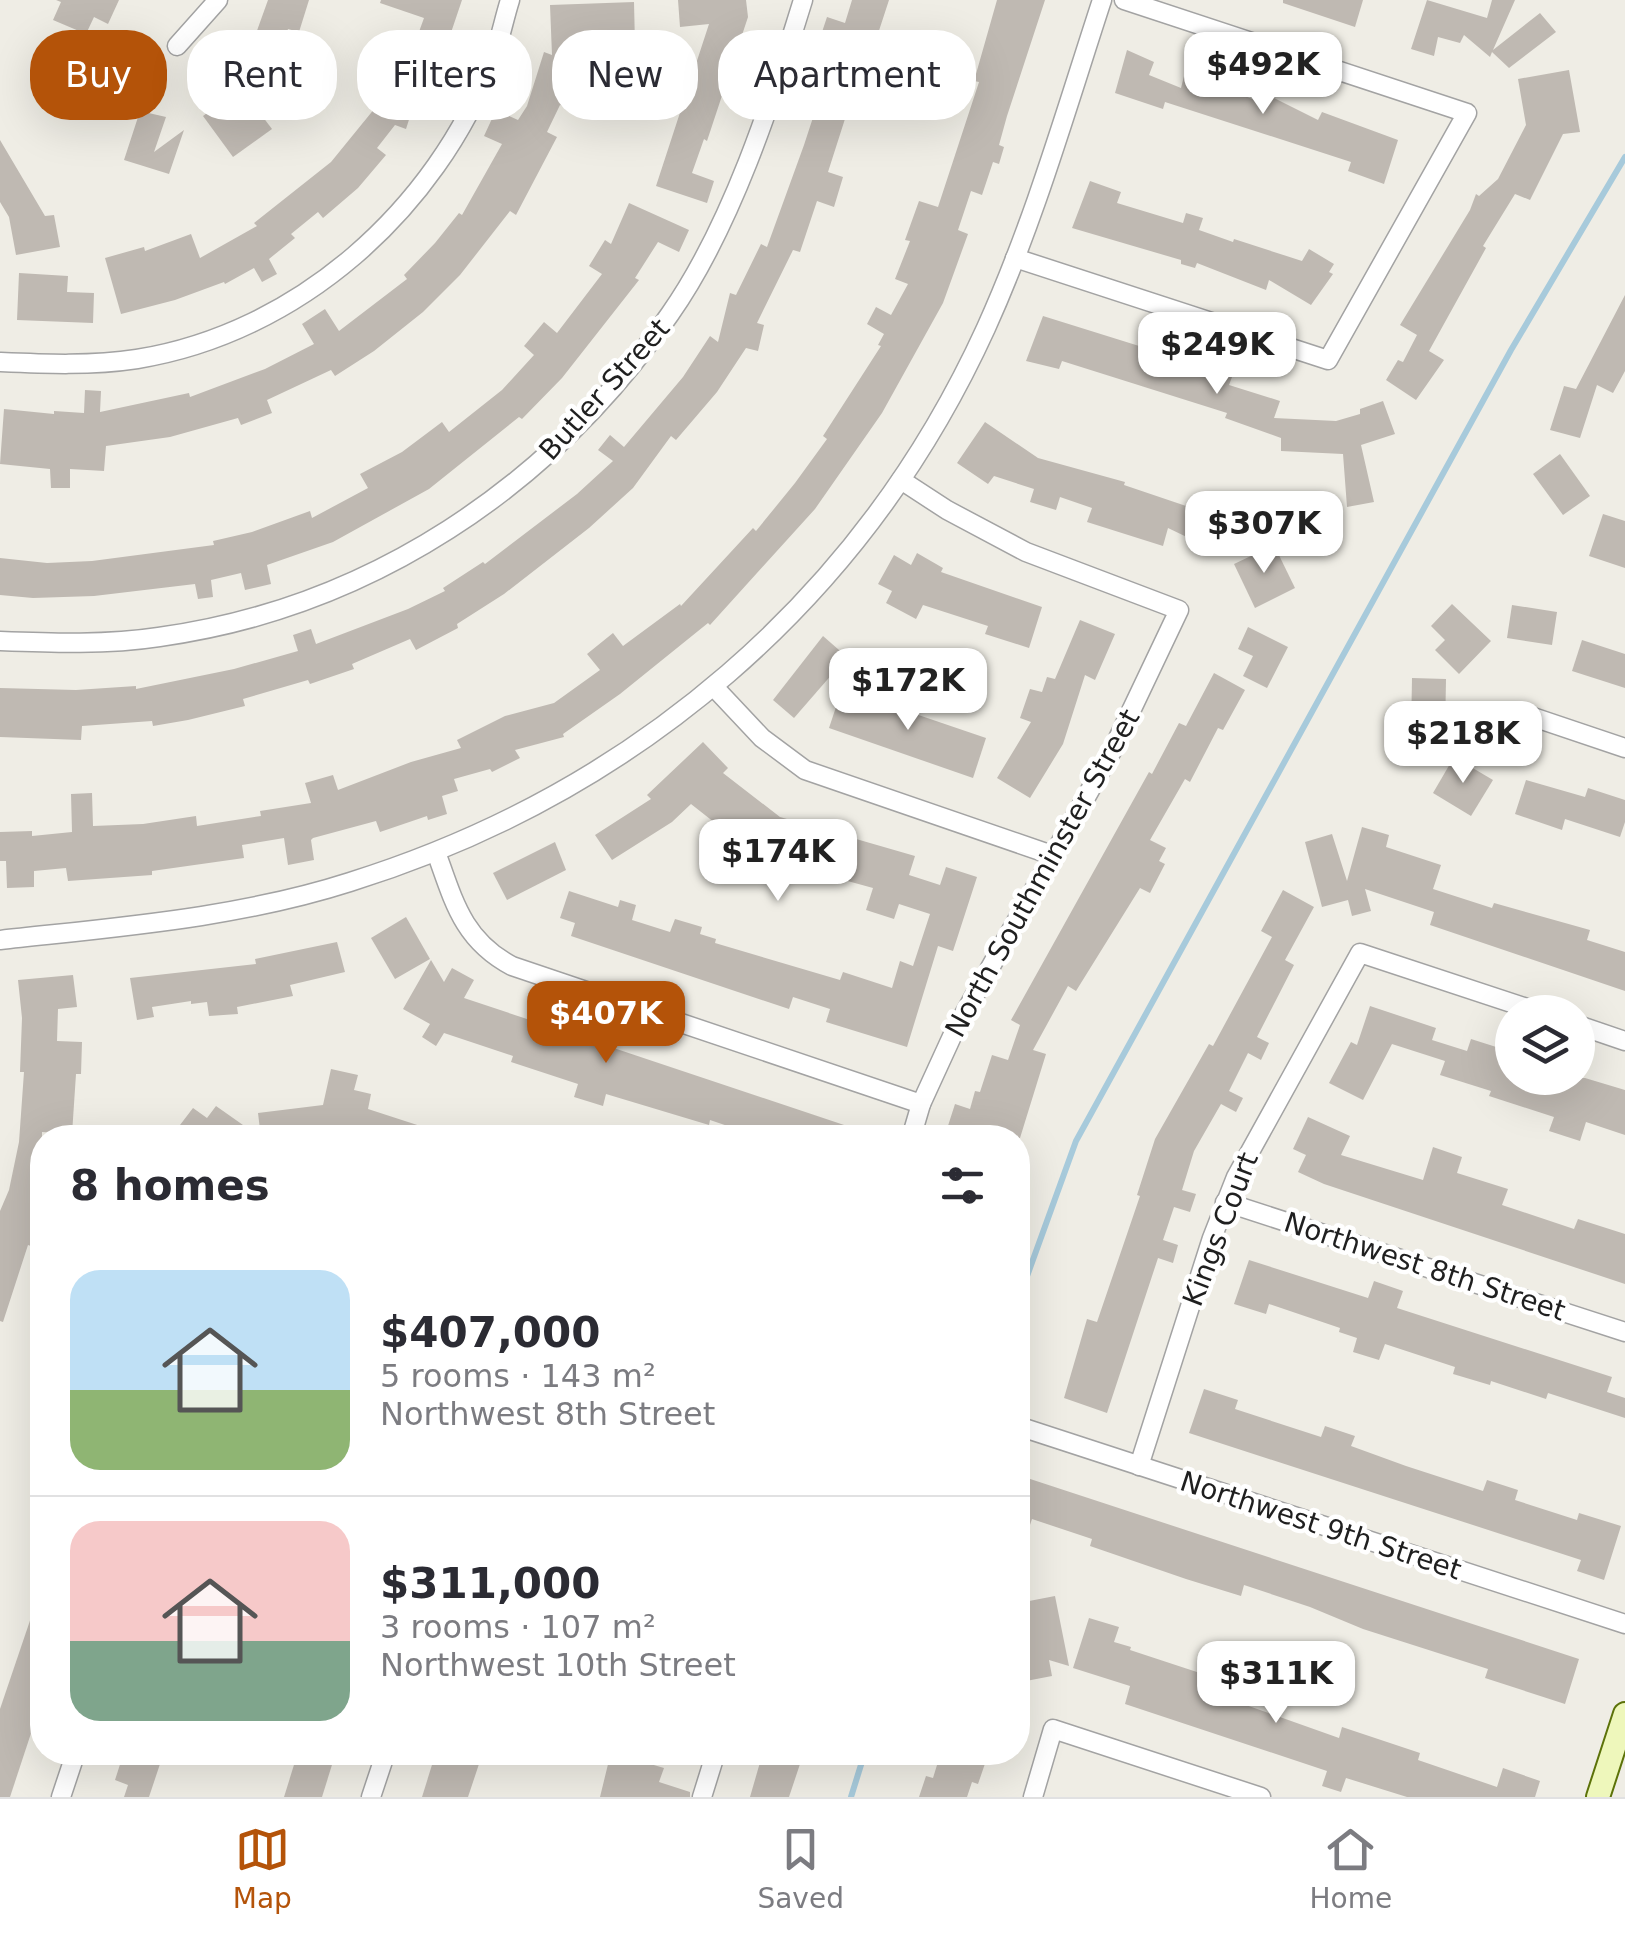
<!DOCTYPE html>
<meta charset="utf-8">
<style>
body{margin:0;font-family:"DejaVu Sans",sans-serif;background:#f2f2f3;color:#2b2b33;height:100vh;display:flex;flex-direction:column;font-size:38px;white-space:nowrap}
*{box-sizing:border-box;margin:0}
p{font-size:32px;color:#7c7c81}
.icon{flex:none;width:55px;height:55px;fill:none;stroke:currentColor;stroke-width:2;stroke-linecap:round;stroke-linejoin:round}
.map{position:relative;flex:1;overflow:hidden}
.details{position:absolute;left:30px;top:1125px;width:1000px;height:640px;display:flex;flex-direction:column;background:#fff;border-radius:40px;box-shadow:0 10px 40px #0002}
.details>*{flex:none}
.banner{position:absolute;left:30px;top:30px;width:1000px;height:90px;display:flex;gap:20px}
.controls{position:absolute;left:1495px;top:995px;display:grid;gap:20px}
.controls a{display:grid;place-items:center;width:100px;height:100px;border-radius:50%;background:#fff;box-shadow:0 10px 40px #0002;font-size:50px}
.price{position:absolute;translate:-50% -85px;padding:0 22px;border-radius:20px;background:#fff;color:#222;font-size:32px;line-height:65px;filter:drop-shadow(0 2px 5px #0008)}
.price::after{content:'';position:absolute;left:50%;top:60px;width:30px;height:22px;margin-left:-15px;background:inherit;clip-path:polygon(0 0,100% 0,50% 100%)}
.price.on{background:#b45309;color:#fff}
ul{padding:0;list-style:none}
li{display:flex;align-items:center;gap:30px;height:250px;padding:0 40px}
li+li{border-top:2px solid #e1e1e2}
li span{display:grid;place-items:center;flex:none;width:280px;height:200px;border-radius:30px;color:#555}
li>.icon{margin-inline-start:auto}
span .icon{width:120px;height:120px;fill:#fffc;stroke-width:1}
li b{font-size:42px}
h2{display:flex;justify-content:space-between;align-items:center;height:120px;padding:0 40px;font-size:42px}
.pill{padding:0 35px;border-radius:40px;background:#fff;box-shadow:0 10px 40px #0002;font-size:35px;line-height:90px}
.pill.on{background:#b45309;color:#fff}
.dock{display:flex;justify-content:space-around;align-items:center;height:140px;border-top:2px solid #e1e1e2;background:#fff;font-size:28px;color:#7c7c81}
.dock a{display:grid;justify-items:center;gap:5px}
.dock .on{color:#b45309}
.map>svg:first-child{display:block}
</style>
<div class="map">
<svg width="1625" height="1797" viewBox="0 0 1625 1797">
<rect width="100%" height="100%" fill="#efede5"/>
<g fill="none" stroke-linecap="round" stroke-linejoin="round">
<g stroke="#a7cadb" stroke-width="6">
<path d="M1018,1301L1076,1141L1511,350L1625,157"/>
<path d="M851,1797L865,1752"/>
</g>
</g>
<g fill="#bfb9b2">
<path d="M56,0H119L108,24L94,17L86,34L53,20L61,2Z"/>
<path d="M268,0H309L299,32L288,29L270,85L241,75Z"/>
<path d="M381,0H462L434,83L422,79L406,129L395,125L377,148L386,155L358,188L323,218L318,212L291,234L295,238L269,259L277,274L262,282L254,268L225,284L224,282L175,300L121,314L105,258L144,247L145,251L191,234L200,258L257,226L254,223L331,162L375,108L384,78L400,84L424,18L380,3Z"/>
<path d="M678,0H746L748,17L707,141L704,139L692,173L714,181L707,203L656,186L709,24L680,27Z"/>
<path d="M852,0H889L873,49L868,47L828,172L843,177L834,207L817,201L800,252L793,250L757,323L764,325L758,351L746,348L717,392L676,440L671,436L633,488L589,528L504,594L457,624L458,628L416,650L410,639L352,664L354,669L310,684L308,680L243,699L245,706L188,720L153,726L152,721L82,726L81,740L0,737V688L76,690L136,686V689L234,669L298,651L293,635L311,629L316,644L408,609L445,591L443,588L483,562L485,564L577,494L613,461L598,450L610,435L624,447L683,377L710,336L718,342L730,293L736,295L761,244L767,247L804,145L839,38L822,32L827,17L845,23Z"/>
<path d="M997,0H1045L1007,116L999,145L1004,147L999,164L993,162L982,195L971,191L958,230L968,234L943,303L882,413L815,509L710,625L708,623L620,694L563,734L564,737L515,750L520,758L492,772L490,769L454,779L458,791L442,796L447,814L428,820L427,816L380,832L376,821L313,838L311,840L314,860L288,865L284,838L242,845L244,858L152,871V875L68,881L66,868L34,871V887L7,888L6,861H0V832L32,831V836L72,832L71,794L92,793L93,826L143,824L196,816L197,826L261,816L260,811L311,803L305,783L333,775L338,790L411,762L461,748L457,740L505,716L554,703L600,670L587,654L613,633L623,646L680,604L681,606L753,528L756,531L795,483L827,439L823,436L881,346L878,345L884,334L867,324L876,307L891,315L908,284L895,279L910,241L905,240L919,201L938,207L979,82L974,81Z"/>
<path d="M1283,0H1363L1355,27L1283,3Z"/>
<path d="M1427,0L1487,18L1492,0H1515L1493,50L1540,13L1556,32L1509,68L1492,52L1490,57L1464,35L1460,43L1438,37L1434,56L1411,49Z"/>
<path d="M634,2L635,45L583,47L564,106L560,105L547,132L557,137L516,215L510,211L460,275L423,312L374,351L335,376L331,370L267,400L272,413L241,425L238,418L170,437L106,446L104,471L70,469V488H51L50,469L0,464L4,409L54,414V411L84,413L85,390L101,391L100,412L189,393L190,397L265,369L314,344L302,324L325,309L339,331L407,279L404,275L435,243L459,213L462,215L502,144L484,136L496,110L518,120L527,106L544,52L552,55L550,5Z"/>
<path d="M1127,50L1154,62L1149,75L1181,88L1184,76L1206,85L1210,77L1231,84L1229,89L1259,102L1262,92L1318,120L1322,112L1398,140L1384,184L1348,171L1351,162L1165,102L1163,109L1115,93Z"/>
<path d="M106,56L114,82L101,86L105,103L71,113L58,69Z"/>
<path d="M1569,70L1580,132L1563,134L1530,200L1515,194L1483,246L1486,248L1429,351L1444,360L1416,400L1386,380L1398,360L1403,362L1417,335L1400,325L1470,210L1476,194L1479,196L1498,179L1526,125L1518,79Z"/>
<path d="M241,88L272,129L233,157L203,116Z"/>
<path d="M140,111L166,117L154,152L184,130L169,174L124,160Z"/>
<path d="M0,140L45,216L54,215L60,247L16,255L9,217L0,202Z"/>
<path d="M1090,181L1121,192L1117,203L1183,223L1186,213L1203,218L1199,230L1233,242L1234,239L1302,261L1309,249L1334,264L1329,272L1333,274L1311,305L1269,280L1266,290L1197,263L1195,268L1181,264V260L1072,228Z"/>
<path d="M629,203L689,230L679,252L658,242L635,278L639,280L562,378L522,419L519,417L429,489L333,542L267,565L271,584L245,590L241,573L211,580L213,597L198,599L195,584L94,596L33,598L0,595V558L47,563L92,561L214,545L213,541L252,532L310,511L312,518L368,488L360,474L402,452L442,422L449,432L502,390L534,355L524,346L544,322L557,333L602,274L589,266L605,240L611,244Z"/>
<path d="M19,273L68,276L67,292L94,293L93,323L17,320Z"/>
<path d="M1625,295V371L1613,393L1597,385L1580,438L1550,430L1564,386L1576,389Z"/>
<path d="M1043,316L1184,360L1182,364L1232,377L1229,385L1280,401L1274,418L1336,421L1360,414V409L1383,401L1395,434L1361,445L1374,502L1347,507L1343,454L1281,451V438L1225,418L1227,413L1062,361L1059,369L1026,361Z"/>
<path d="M985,422L1038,458L1125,482L1124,485L1189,507L1193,498L1237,519L1220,553L1168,528L1163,546L1087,522L1092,508L1060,497L1056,510L1030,502L1034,489L994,476L988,484L957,463Z"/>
<path d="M1560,454L1590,496L1563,515L1533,474Z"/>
<path d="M1603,514L1625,521V568L1589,556Z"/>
<path d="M1274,545L1295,588L1255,608L1234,564Z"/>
<path d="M917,553L943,568L941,572L1042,607L1029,648L985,634L988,626L923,605L916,619L886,603L892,591L878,584L894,555L911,565Z"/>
<path d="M1452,604L1491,641L1459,674L1435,650L1445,640L1431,626Z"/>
<path d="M1512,605L1557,612L1552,645L1507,638Z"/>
<path d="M1080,620L1115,634L1095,680L1085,675L1063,744L1030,798L997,778L1031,722L1020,718L1030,689L1042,692L1047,677L1055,679Z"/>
<path d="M1248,627L1288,647L1267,688L1243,676L1253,656L1238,649Z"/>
<path d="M823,636L847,657L794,718L773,700Z"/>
<path d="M1582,640L1625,654V688L1572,671Z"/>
<path d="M1214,673L1245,690L1223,730L1218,728L1190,782L1185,779L1150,840L1166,848L1159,861L1165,864L1150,893L1140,888L1076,991L1068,986L1033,1050L1046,1054L1020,1138H965L946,1132L955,1104L970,1109L975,1091L980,1092L992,1055L1008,1060L1020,1025L1011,1020L1149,772L1152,774L1179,723L1186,726Z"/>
<path d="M1412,678L1446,679L1445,734L1411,733Z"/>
<path d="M842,689L986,738L973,778L829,728Z"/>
<path d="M703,742L728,768L723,773L780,817L915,856L909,875L940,885L946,867L977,877L953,951L938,946L907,1047L826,1022L830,1009L793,997L789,1009L571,936L575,923L560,918L569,891L618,907L620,900L636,905L632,920L670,932L675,919L702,927L700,934L716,939L715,943L840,980L843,972L892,988L900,961L913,966L930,914L899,904L894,919L866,910L873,888L757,856L691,804L672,822L612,860L595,835L651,799L647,795Z"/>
<path d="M1454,757L1493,780L1471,816L1433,793Z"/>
<path d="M1526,780L1585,797L1588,788L1625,800V822L1620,837L1565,819L1562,830L1515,814Z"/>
<path d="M1362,827L1389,835L1386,847L1441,865L1433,889L1492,908L1494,903L1590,930L1587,940L1625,952V991L1430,925L1434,912L1365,889L1371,911L1352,916L1348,900L1322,907L1305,842L1332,834L1347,881Z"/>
<path d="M555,842L566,870L507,900L493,873Z"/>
<path d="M1283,890L1314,907L1285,960L1294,965L1257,1037L1269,1043L1261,1060L1248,1053L1229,1091L1243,1098L1236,1112L1221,1104L1194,1151L1182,1190L1196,1194L1190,1212L1174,1207L1163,1240L1178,1245L1173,1263L1158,1258L1107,1413L1064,1398L1087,1319L1097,1322L1140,1196L1137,1195L1155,1139L1209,1044L1213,1046L1272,937L1261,931Z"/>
<path d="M406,917L430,959L395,979L371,938Z"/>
<path d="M337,942L345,972L290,985L293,996L237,1007L238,1014L209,1016L207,1002L191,1004V1001L152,1007L154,1017L137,1020L130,978L256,964L255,959Z"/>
<path d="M431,960L444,982L452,968L474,980L464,998L871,1134V1138H763L710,1120L709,1125L606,1094L603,1106L574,1097L578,1084L511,1062L513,1056L444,1033L436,1046L422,1037L430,1024L403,1009Z"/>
<path d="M73,975L77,1007L58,1009L57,1041L82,1042L81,1074H76L72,1134L42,1132V1222L34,1247L28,1245L3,1322L0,1321V1211L9,1190L19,1142L24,1072H20L22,1018L18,980Z"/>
<path d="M1370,1006L1436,1028L1432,1040L1467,1051L1471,1039L1512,1052V1078H1585L1625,1090V1135L1586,1122L1580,1141L1549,1131L1554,1117L1489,1096L1491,1091L1440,1075L1445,1061L1392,1044L1363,1100L1329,1083L1351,1042L1357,1045Z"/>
<path d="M331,1069L358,1075L354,1090L371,1094L368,1109L445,1134V1138H261L258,1113L323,1105Z"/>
<path d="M216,1106L243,1125L233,1138H179L185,1129L180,1125L193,1108L207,1118Z"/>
<path d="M1308,1117L1350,1136L1341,1155L1423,1180L1433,1147L1462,1157L1457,1173L1508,1189L1502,1205L1574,1229L1578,1219L1625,1234V1284L1324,1184L1298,1172L1306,1155L1293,1149Z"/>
<path d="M1249,1260L1368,1298L1374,1281L1403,1291L1397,1308L1612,1377L1607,1392L1625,1398V1418L1548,1393L1546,1399L1491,1381L1490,1385L1453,1374L1455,1367L1385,1344L1379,1360L1353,1352L1357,1338L1339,1332L1340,1328L1269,1304L1266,1314L1234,1304Z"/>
<path d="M1204,1389L1238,1400L1235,1409L1321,1437L1325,1426L1355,1436L1351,1446L1406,1466L1483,1491L1487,1480L1518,1490L1515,1500L1577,1520L1579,1513L1621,1526L1604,1580L1577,1571L1581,1560L1189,1433Z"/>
<path d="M1018,1475L1579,1659L1565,1704L1485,1678L1488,1669L1363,1629L1310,1607L1244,1585L1241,1596L1186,1579L1090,1546L1092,1539L1032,1519L1021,1552L1018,1551Z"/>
<path d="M39,1594L42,1595V1700L10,1797H0V1709Z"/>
<path d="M1055,1596L1069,1666L1049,1660L1052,1676L1026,1681L1018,1638V1617L1027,1615L1024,1602Z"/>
<path d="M1089,1618L1119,1627L1114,1642L1131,1647L1130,1650L1206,1675L1209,1667L1236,1676L1229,1699L1339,1738L1342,1727L1420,1753L1418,1760L1497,1787L1503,1768L1540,1781L1535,1797H1407L1346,1778L1341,1792L1322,1786L1327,1771L1125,1704L1130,1686L1073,1668Z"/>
<path d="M124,1752H164L149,1797H124L128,1785L115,1780Z"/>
<path d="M298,1752H336L322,1797H284Z"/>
<path d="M436,1752H483L468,1797H422Z"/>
<path d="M611,1752H651L647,1763L664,1768L659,1782L690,1792V1797H600Z"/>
<path d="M763,1752H804L789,1797H750Z"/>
<path d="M941,1752H989L978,1784L972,1782L967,1797H919L926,1776L933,1778Z"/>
</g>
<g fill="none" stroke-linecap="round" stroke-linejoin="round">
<g stroke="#a3a3a3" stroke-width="21">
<g id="minor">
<path d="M177,46L218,0"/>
<path d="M1015,258L1328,360L1467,113L1124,0"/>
<path d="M0,362C46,364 91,366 137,359C298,333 436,210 493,59C500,40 504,19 510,0"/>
<path d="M901,480L947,510L1026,552L1179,610L1112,751L954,1032L921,1104L911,1138"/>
<path d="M0,641C53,643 107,645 159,637C369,608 551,487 670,314C731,227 772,101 803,0"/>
<path d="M714,687L762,738L805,770L1052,855"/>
<path d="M1518,712L1625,748"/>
<path d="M436,852C454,902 463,940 512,966L921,1104"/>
<path d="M0,940C117,927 238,918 350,882C634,793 862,600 986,328C1034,222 1066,110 1102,0"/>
<path d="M1578,1025L1625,1041"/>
<path d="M1225,1202L1625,1332"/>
<path d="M1018,1426L1625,1624"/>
<path d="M1139,1466L1212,1238L1236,1177L1360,953L1539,1012"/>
<path d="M61,1797L76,1752"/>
<path d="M371,1797L386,1752"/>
<path d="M702,1797L716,1752"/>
<path d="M1033,1797L1053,1729L1261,1797"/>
</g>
</g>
<g stroke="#5c7209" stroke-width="26">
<path id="secondary" d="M1598,1797L1625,1714"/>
</g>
<use href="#minor" stroke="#fff" stroke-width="18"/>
<use href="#secondary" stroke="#eef7bb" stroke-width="22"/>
</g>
<g text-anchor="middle" stroke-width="9" stroke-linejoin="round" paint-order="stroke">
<g font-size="28" fill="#1f1f1f" stroke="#fff">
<text transform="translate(604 389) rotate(-48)" y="10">Butler Street</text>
<text transform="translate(1042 873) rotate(-61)" y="10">North Southminster Street</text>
<text transform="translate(1220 1229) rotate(-69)" y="10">Kings Court</text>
<text transform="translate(1425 1266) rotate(18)" y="10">Northwest 8th Street</text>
<text transform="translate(1321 1525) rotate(18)" y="10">Northwest 9th Street</text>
</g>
</g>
</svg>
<div class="controls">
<a><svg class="icon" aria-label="layers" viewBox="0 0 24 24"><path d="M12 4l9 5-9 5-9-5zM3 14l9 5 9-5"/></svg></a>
</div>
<b class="price" style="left:1263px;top:117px">$492K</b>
<b class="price" style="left:1217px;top:397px">$249K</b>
<b class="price" style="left:1264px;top:576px">$307K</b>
<b class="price" style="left:908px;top:733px">$172K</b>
<b class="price" style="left:1463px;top:786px">$218K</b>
<b class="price" style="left:778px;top:904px">$174K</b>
<b class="price on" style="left:606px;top:1066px">$407K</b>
<b class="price" style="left:1276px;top:1726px">$311K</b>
<div class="banner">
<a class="pill on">Buy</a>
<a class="pill">Rent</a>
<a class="pill">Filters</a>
<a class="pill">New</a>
<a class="pill">Apartment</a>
</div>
<section class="details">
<h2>8 homes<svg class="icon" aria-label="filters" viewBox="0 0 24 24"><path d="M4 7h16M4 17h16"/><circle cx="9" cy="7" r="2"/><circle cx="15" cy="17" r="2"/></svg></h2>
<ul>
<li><span style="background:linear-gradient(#bfe0f5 60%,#8fb573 0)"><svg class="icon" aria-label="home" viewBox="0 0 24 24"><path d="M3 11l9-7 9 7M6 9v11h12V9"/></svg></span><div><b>$407,000</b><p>5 rooms · 143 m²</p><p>Northwest 8th Street</p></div></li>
<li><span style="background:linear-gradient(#f6c9c9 60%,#7fa58c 0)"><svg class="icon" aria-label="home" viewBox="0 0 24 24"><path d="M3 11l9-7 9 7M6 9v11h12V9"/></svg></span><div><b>$311,000</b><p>3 rooms · 107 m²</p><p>Northwest 10th Street</p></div></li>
</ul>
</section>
</div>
<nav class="dock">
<a class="on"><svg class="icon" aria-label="map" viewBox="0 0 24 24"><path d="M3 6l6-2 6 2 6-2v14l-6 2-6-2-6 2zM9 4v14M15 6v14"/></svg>Map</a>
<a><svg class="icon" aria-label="saved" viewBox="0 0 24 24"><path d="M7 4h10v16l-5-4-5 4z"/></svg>Saved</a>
<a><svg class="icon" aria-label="home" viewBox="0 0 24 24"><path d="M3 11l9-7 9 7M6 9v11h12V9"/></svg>Home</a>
</nav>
